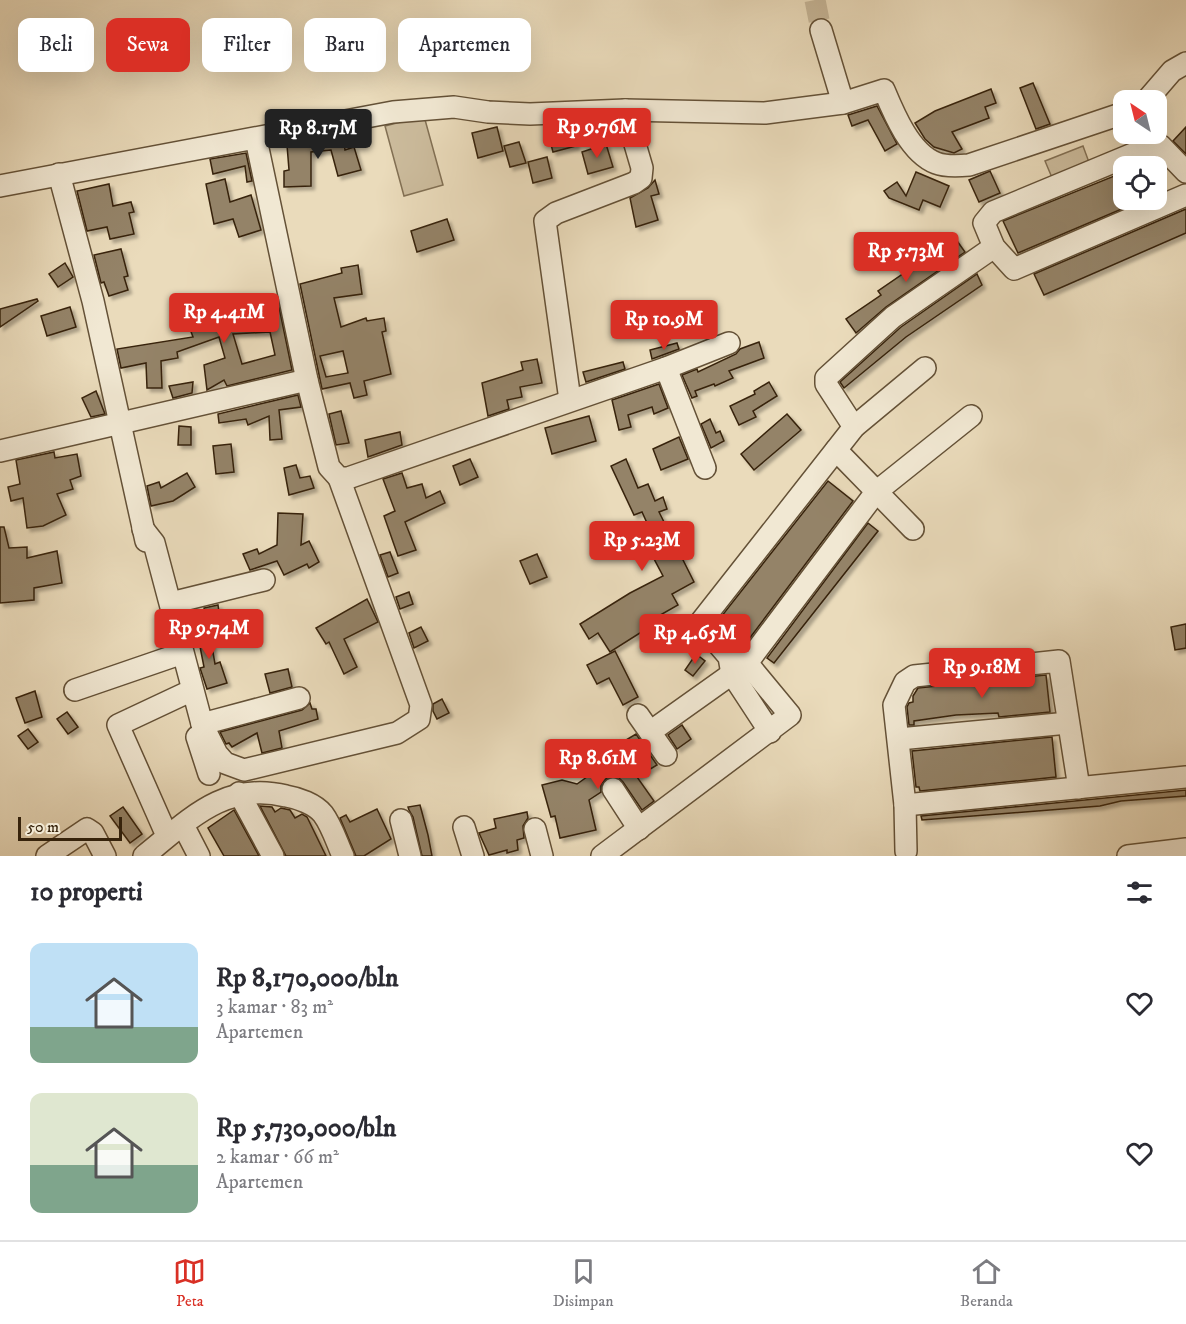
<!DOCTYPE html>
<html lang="id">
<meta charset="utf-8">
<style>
body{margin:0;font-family:"IM FELL DW Pica",serif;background:#f7f7f7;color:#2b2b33;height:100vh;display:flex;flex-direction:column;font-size:22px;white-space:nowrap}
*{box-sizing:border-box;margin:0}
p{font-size:20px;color:#7c7c81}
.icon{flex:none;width:33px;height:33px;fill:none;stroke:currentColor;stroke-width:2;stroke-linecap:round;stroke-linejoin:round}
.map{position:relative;height:856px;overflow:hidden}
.side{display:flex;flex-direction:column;background:#fff;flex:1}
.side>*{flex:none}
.hud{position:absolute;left:18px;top:18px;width:600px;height:54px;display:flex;gap:12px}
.needle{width:39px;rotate:325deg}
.buttons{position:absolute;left:1113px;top:90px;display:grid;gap:12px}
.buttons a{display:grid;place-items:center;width:54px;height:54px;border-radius:12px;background:#fff;box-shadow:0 6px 24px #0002;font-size:30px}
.scale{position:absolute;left:18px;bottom:15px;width:104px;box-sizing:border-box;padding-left:6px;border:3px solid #37230b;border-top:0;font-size:16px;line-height:21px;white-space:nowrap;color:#37230b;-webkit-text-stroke:4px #f1e8d3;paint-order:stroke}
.price{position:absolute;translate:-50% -51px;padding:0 14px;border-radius:6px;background:#d93025;color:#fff;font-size:20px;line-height:39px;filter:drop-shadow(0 2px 3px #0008)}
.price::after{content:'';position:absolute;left:50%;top:36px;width:18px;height:14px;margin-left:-9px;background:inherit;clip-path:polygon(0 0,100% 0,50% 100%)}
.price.on{background:#222;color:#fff}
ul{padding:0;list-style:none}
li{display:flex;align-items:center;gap:18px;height:150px;padding:0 30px}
li span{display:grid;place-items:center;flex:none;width:168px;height:120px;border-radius:12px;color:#555}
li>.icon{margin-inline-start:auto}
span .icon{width:72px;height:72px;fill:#fffc;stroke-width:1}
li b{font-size:26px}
h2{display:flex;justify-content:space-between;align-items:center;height:72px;padding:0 30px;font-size:26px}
.chip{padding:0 21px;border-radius:12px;background:#fff;box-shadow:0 6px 24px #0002;font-size:21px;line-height:54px}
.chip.on{background:#d93025;color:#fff}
.menu{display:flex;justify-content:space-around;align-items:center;height:84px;border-top:2px solid #e1e1e2;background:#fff;font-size:16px;color:#7c7c81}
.menu a{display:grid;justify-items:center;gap:3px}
.menu .on{color:#d93025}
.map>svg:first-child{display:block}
</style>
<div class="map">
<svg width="1186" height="856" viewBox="0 0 1186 856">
<defs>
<filter id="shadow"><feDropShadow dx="3.5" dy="3.5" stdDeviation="1.5" flood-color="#0004"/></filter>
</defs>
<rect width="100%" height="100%" fill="#eadbbb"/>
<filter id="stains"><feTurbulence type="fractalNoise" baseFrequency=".00333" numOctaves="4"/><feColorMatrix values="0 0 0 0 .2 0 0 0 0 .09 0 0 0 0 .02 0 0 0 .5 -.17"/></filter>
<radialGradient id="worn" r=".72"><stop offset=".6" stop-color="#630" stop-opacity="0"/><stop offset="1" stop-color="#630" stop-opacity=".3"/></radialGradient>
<g fill="#ccbc9d" stroke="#827054" stroke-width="1.5">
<path d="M424,116L443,185L404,196L385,126Z"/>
<path d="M1083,146L1090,165L1053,180L1045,161Z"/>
</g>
<g fill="#948367" stroke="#37230b" stroke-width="1.5" fill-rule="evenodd" filter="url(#shadow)">
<path d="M1033,83L1050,124L1036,129L1020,88Z"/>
<path d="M991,89L996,103L985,107L989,118L952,132L962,149L954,153L934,147L925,139L915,123L935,111Z"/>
<path d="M877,106L897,144L885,151L868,120L852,126L848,115Z"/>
<path d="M570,125L576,146L553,152L546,126Z"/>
<path d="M497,127L503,151L478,158L472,133Z"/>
<path d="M1186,127V154L1173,141Z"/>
<path d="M343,134L345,150L354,147L361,170L338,176L331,150L311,152V186L284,187V171L289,170L287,145Z"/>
<path d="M519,142L526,163L510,167L504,146Z"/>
<path d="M606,144L613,167L588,174L582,152Z"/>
<path d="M246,153L252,181L247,182L245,166L213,174L210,159Z"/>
<path d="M547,157L552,178L533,183L528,162Z"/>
<path d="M990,171L1000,193L979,202L969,180Z"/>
<path d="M916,172L949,186L940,207L923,200L919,210L889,198L884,191L897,182L906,196Z"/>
<path d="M1124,172V200H1143L1018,253L1003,221Z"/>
<path d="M225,179L230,202L251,195L261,230L239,237L233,219L214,224L206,184Z"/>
<path d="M655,180L659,194L651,196L658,220L636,227L630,198L648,188Z"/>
<path d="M109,184L113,206L131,202L134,212L129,213L134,234L110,239L107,227L87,231L77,191Z"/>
<path d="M1186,209V233L1044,295L1034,274Z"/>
<path d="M447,219L454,240L417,252L411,231Z"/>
<path d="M955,238L965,252L886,307L856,333L846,319L881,295L878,291Z"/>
<path d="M121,249L128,276L124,277L128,290L109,296L104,282L101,283L94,255Z"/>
<path d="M65,263L73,277L58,287L49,274Z"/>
<path d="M358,265L362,294L334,298L341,327L366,318L367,321L384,318L386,331L382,332L391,374L364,381L367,395L354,398L350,383L322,389L300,284L342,273L341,268ZM343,351L348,373L326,377L320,356Z"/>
<path d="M977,274L982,285L906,337L844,388L840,382L901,327Z"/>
<path d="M256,295L258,306L271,297L279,307L292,370L227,386L224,380L207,390L204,365L225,358L219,337L177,352L178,358L161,361L162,388H147L146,363L121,368L117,349L193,337L184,313ZM270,332L275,355L242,364L233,334Z"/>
<path d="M37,299L38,301L0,327V309Z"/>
<path d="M70,307L76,327L47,336L41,316Z"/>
<path d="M759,342L764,358L729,371L733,378L715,386L714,384L695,391L697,396L692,398L682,375L697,369L698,372L736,354L740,349Z"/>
<path d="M677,343L679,349L652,359L650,350Z"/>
<path d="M537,359L542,383L520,387L522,397L507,400L509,409L488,416L482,383L523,370L521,362Z"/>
<path d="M623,362L625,369L586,382L583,372Z"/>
<path d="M193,382L192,393L173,398L169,386Z"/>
<path d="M769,382L777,396L753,411L756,417L739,425L730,406L755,394L754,391Z"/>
<path d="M659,384L668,408L654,414L652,407L628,415L631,427L619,430L612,400Z"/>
<path d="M96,391L105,414L91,417L82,398Z"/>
<path d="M298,395L301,407L279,410L282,439L270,440L269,416L248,425L246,419L219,423L218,414Z"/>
<path d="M341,411L349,443L336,445L329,414Z"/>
<path d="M787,414L801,430L754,470L741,454Z"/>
<path d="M589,416L596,441L552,454L545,428Z"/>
<path d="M710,419L716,433L720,431L724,441L711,448L701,424Z"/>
<path d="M179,426L191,427V445H178Z"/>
<path d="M400,432L402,445L368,457L365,440Z"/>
<path d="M679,437L688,459L661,470L653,449Z"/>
<path d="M231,444L234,472L216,474L213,446Z"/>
<path d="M54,452L55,458L77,454L81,476L70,480L73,489L57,494L66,515L43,526L27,528L23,498L11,501L8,487L20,484L16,460Z"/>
<path d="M470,459L478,477L460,485L453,466Z"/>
<path d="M626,459L638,488L648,484L655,501L663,497L667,509L659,512L694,582L672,594L678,605L648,622L651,626L610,652L598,633L589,639L580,624L630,593L663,576L643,538L652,534L642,512L634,515L611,466Z"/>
<path d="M296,465L300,478L310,476L314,488L289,495L284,468Z"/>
<path d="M187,473L195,487L173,501L151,506L147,486L159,482L161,488Z"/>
<path d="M402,473L407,488L422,484L426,498L440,491L445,503L405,522L416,550L398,556L384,516L395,511L383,479Z"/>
<path d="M828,481L853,501L746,643L717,622Z"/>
<path d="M278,513L303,514L301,545L309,541L319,562L309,568L307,564L284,575L277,561L250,570L243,554L257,549L259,554L277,545Z"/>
<path d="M868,523L878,531L774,663L767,658Z"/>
<path d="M0,527H4L9,548L27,547V558L57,551L62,583L34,588V600L0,603Z"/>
<path d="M390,552L398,573L388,577L380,555Z"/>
<path d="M537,554L547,577L530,584L520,561Z"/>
<path d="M409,592L413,604L400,609L396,597Z"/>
<path d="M367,599L378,622L344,639L357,667L344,674L329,642L326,644L316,628Z"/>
<path d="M218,605L220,619L207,622L204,608Z"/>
<path d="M208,624L215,664L220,662L227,683L207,689L200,668L204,667L196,626Z"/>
<path d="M1186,624V648L1175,650L1171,627Z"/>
<path d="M421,627L428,641L414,648L409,633Z"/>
<path d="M615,651L638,697L623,705L609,678L597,684L587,665Z"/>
<path d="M696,654L705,661L693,676L685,670Z"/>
<path d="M288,669L292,687L270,693L265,674Z"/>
<path d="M1046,675L1050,712L999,717L998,713L956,715L914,721V725H909L907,707L909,703L913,702V696L918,688Z"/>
<path d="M35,691L42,717L25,723L16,698Z"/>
<path d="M442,699L449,713L437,719L433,711V704Z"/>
<path d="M310,703L312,709H316L318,719L279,731L282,748L262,753L257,733L232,747L229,743L226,744L220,732L302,710Z"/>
<path d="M67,712L78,727L68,734L57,719Z"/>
<path d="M682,725L691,739L677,749L668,735Z"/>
<path d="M28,729L38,742L28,749L18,736Z"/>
<path d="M636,734L657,765L637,777L654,801L642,810L623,782L618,777L607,778L601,784V792L589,800L596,830L560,838L555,816L551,817L542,785L562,780L577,784L601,767L604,770L628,753L621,743Z"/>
<path d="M1052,737L1056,777L920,791L919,787H916L912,751Z"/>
<path d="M1186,790V796L1121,801L1100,806L922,820L921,816Z"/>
<path d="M420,805L428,835L432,856H422L413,817L409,810L408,807Z"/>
<path d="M260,806L272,807L275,812L281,808L290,810L295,818L302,814L307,817L326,856H286Z"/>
<path d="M123,807L142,834L130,843L110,816Z"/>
<path d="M377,809L391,839L364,856H356L340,818L346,815L350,822Z"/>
<path d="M234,810L259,856H224L208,828Z"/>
<path d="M527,812L528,818L523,826L524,838L517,840L518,850L507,853V850L489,855L479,833L496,828L494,819Z"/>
</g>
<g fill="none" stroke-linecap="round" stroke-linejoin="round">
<path stroke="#c6b698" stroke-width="21" stroke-dasharray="21 10" stroke-linecap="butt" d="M815,0L821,30"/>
<g stroke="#645137" stroke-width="24">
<g id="minor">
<path d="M821,30L843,103"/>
<path d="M1147,100L1172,71L1186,63"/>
<path d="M256,139L307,380L329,467L339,478H348L666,368L729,343"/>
<path d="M1186,172L1161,146H1152L993,212L984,223L994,247L1014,269L1186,195"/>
<path d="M59,174L93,301L146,541"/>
<path d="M0,186L393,112L454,107L488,112L530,114L625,110L765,113L843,103L884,90C894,114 910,153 936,163C946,167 959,166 969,165L1124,113"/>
<path d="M666,368L705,468"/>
<path d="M570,400L545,221L556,213L634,183L641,178L642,168L625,110"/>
<path d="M854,427L826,384V378L893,317L994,247"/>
<path d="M836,450L913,529"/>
<path d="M0,451L307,380"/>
<path d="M143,529L154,543L202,724L217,754L225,763L244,770L397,733L419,719L421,705L339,478"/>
<path d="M171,603L264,580"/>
<path d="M75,690L174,656"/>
<path d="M638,715L666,755"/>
<path d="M202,724L299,698"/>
<path d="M650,732L747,663L876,492L971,416"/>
<path d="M770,732L732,674L729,657L700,623L854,427L925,368"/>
<path d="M197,737L209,774"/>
<path d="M899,739L1068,723"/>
<path d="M613,789L639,829"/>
<path d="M239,793L273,856"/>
<path d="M905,805L1186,777"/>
<path d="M401,820L410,856"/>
<path d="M183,825L199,856"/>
<path d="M464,827L473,856"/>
<path d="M164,829L118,725L184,694"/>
<path d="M535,829L542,856"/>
<path d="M906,851L905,805L894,705L905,682L914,676L1059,661L1079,788"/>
<path d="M47,856L87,829L93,833L105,856"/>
<path d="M144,856C189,820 224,781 286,796C298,798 315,804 323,814C332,826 337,843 343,856"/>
<path d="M602,856L790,715L747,663L735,659"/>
<path d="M1128,856L1186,849"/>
</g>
</g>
<use href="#minor" stroke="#f1e8d3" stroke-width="21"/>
</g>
<rect width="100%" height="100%" filter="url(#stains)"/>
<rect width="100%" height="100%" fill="url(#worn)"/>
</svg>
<div class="buttons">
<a><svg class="needle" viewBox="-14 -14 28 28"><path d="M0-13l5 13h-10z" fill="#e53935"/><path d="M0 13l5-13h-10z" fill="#7c7c81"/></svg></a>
<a><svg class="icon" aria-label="locate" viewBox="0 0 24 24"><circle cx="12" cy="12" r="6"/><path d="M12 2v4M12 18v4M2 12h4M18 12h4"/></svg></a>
</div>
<div class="scale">50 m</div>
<b class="price" style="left:597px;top:159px">Rp 9.76M</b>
<b class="price on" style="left:318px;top:160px">Rp 8.17M</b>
<b class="price" style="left:906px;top:283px">Rp 5.73M</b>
<b class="price" style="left:224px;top:344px">Rp 4.41M</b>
<b class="price" style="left:664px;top:351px">Rp 10.9M</b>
<b class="price" style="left:642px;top:572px">Rp 5.23M</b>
<b class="price" style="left:209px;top:660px">Rp 9.74M</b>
<b class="price" style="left:695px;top:665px">Rp 4.65M</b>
<b class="price" style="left:982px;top:699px">Rp 9.18M</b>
<b class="price" style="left:598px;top:790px">Rp 8.61M</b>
<div class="hud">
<a class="chip">Beli</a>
<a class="chip on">Sewa</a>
<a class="chip">Filter</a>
<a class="chip">Baru</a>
<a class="chip">Apartemen</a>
</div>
</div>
<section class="side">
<h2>10 properti<svg class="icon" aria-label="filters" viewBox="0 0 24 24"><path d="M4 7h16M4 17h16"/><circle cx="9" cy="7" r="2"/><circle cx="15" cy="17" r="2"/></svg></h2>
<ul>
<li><span style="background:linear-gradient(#bfe0f5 70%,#7fa58c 0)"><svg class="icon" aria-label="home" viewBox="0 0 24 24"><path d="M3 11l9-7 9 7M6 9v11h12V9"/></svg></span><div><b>Rp 8,170,000/bln</b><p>3 kamar · 83 m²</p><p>Apartemen</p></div><svg class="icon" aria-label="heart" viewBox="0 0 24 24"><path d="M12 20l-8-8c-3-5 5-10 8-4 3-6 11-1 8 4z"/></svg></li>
<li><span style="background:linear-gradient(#dfe7d0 60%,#7fa58c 0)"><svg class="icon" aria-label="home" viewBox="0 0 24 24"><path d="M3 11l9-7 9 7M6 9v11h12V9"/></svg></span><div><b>Rp 5,730,000/bln</b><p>2 kamar · 66 m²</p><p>Apartemen</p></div><svg class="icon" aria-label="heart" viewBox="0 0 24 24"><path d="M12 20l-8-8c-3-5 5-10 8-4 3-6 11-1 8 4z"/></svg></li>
</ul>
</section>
<nav class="menu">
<a class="on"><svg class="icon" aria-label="map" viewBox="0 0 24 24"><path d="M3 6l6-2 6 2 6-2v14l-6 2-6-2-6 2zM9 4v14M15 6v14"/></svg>Peta</a>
<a><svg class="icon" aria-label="saved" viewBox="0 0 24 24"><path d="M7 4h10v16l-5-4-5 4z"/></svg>Disimpan</a>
<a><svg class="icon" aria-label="home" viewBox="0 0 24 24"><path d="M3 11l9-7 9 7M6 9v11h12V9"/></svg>Beranda</a>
</nav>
